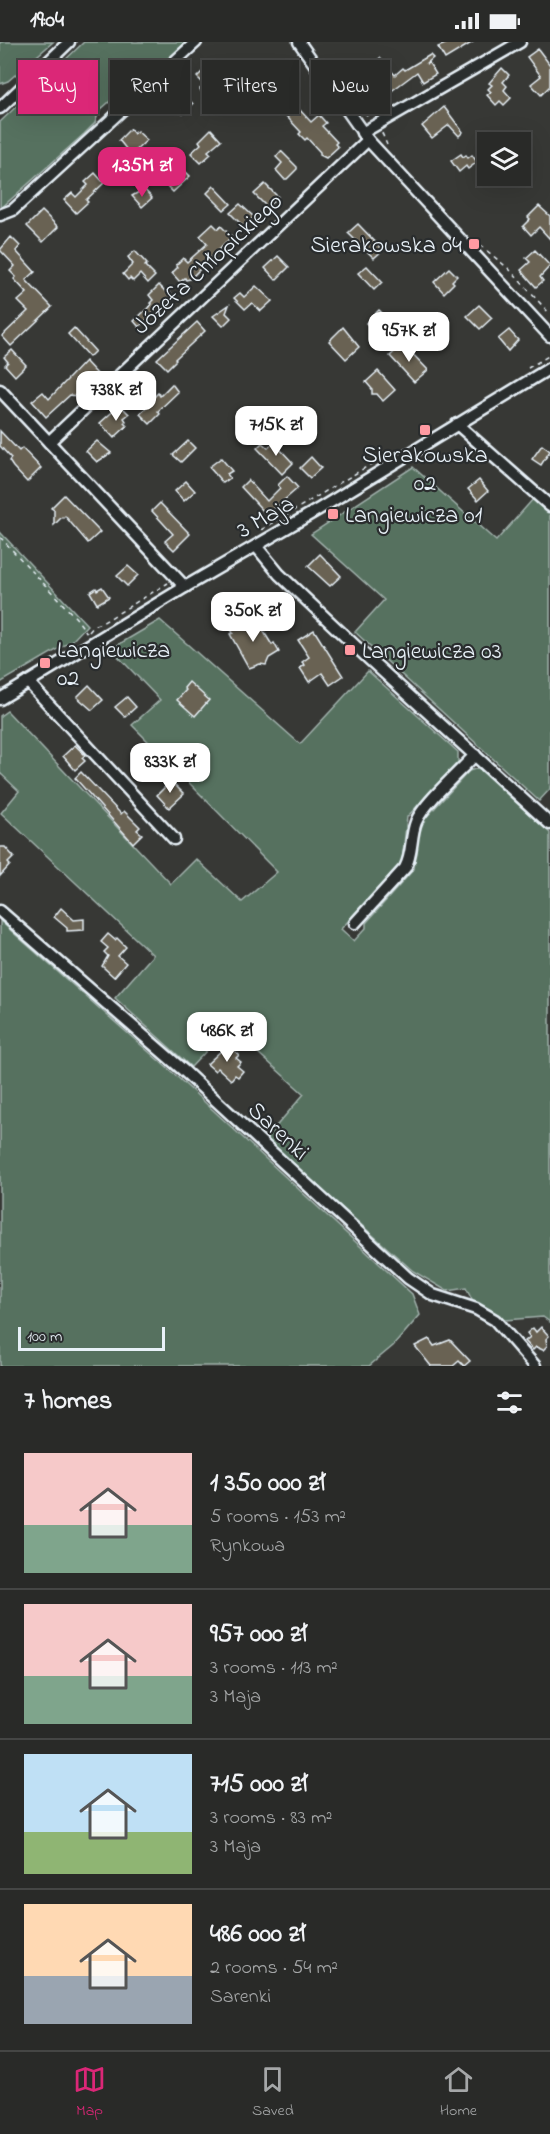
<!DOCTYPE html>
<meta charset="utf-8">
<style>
body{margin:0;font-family:"Indie Flower",sans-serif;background:#313230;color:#f1f3f6;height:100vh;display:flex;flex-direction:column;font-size:22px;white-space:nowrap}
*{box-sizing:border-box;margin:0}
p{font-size:20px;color:#a5a7a8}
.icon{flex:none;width:33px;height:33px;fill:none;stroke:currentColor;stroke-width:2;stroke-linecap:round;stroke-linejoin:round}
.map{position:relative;height:1324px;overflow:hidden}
.sheet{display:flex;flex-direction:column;background:#292a28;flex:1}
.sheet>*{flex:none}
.banner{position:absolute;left:18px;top:18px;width:514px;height:54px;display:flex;gap:12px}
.buttons{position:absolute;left:477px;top:90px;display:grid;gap:12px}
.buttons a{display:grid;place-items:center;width:54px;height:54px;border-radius:0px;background:#292a28;box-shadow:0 6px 24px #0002,0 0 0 2px #454645;font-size:30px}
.scale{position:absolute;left:18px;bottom:15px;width:147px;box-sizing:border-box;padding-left:6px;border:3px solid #e8f1f8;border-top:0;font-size:16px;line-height:21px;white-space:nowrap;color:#e8f1f8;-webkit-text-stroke:4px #2a2d2e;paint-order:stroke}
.price{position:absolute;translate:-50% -51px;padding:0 14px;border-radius:12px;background:#fff;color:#222;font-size:20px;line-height:39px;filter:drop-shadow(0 2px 3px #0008)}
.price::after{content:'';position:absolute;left:50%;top:36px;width:18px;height:14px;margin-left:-9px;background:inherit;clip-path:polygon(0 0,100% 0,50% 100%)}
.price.on{background:#db2777;color:#fff}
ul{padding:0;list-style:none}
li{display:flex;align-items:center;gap:18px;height:150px;padding:0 24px}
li+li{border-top:2px solid #454645}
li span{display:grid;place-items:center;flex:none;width:168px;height:120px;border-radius:0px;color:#555}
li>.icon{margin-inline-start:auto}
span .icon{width:72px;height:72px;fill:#fffc;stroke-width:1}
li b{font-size:26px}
h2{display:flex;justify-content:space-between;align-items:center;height:72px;padding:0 24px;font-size:26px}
.pill{padding:0 21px;border-radius:0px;background:#292a28;box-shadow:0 6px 24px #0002,0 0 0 2px #454645;font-size:21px;line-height:54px}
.pill.on{background:#db2777;color:#fff}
.status{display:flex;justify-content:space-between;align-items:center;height:42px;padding:0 30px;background:#292a28;direction:ltr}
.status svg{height:16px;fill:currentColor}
.tab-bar{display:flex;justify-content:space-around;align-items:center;height:84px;border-top:2px solid #454645;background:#292a28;font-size:16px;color:#a5a7a8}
.tab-bar a{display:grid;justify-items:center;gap:3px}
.tab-bar .on{color:#db2777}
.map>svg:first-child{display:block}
</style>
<div class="status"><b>19:04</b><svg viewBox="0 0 49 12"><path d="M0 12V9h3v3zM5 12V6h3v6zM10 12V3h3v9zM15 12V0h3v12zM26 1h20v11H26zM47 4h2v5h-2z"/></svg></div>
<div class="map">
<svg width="550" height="1324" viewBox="0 0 550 1324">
<rect width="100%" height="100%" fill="#373835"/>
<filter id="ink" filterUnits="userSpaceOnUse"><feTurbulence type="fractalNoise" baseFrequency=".0167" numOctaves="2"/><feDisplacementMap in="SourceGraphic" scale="12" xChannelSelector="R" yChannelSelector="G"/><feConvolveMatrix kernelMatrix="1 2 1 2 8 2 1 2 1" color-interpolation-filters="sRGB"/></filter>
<g filter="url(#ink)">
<g fill="#57715f" stroke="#a0b1ac" stroke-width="1.5">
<path d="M0,0H53L8,39L0,42Z"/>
<path d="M84,0H186L134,50L130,48L116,54L99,69L95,81L84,92L0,167V80Z"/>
<path d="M413,425L496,499L534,456L550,470V747L539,759L355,590L384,558L311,492Z"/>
<path d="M0,490L87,583L72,599L0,641Z"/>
<path d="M160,578L300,702L368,629L458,710V720L407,775L402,820L341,887L354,899L366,886V881L414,827L419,783L469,729L478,726L550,791V1280L543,1275L505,1278L489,1267L474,1262L466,1246L447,1249L413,1229L265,1097L304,1052L229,985L191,1025L115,956L153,913L1,771L19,749L0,731V674L7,669L171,842L196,817L242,860L277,830L132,683L160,658L111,607Z"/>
<path d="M0,879L173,1031L412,1252L420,1273L393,1304L369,1324H0Z"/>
</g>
<g fill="#696252" stroke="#e8f1f8" stroke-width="1.5">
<path d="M450,0H473L445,17L438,5Z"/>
<path d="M538,7L550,23V44L541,53L531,42L541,34L527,15Z"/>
<path d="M430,13L433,16L426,22L429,21L436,32L423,40L417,30L386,53L366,28L380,16L395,33L403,26L405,28Z"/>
<path d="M270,14L276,22L272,25L282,37L270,46L267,42L265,43L256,30L261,26L259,23Z"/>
<path d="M502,26L509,33L503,40L507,44L504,48L511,56L504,63L500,59L496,63L487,53L491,50L488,47L492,43L489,41Z"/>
<path d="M205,27L211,34L209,36L221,48L219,55L212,57L209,53H203L200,47L205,43L197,35Z"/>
<path d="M180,48L193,62L183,72L169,58Z"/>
<path d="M289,51L292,55L299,56L298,66L311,80L319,73L326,81L322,84L337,100L335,102L338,105L326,116L320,113V110L307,96L305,98L299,92L301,90L275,62Z"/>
<path d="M444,65L463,90L459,94L449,83L432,96L422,84Z"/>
<path d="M130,87L134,92L137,89L147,98L131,113L119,98Z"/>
<path d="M211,87L221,98L208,109L211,112L201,121L191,111L201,102L199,99Z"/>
<path d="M281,109L297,125V127L287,137H284L276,128L282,121L276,115Z"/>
<path d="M461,112L463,115L466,113L468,116L472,113L477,120L468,127L466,124L459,130L451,119Z"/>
<path d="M183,127L190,134L173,150L166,143Z"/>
<path d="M95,131L104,141L86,158L88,160L76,171L64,158L72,151L76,155L88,143L85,140Z"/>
<path d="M265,142L278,155L267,165L254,152Z"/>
<path d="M214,144L231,162L224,168L207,151Z"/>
<path d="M144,147L152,156L142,165L132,154Z"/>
<path d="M240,162L254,175L244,185L230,171Z"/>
<path d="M539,164L550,174V197L539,185L531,193L523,184L530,177L528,175Z"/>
<path d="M42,169L58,185L43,200L27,184Z"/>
<path d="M213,182L218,187L221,184L232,195L190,237L186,238L185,236L180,240L172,231L178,225L176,223L183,216L187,220L207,202L200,194Z"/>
<path d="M358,182L383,208L374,216L348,191Z"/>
<path d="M11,195L20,204L16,209L35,230L26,238L52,265L11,304L2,294L28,269L18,259L27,251L14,237L16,235L10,229L15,224L0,208Z"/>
<path d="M535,208L550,224L540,235L543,239L536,245L521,228L530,220L526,216Z"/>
<path d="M135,209L147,222L145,224L155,234L148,241L140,232L133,239L130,236L128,238L123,232L133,222L128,215Z"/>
<path d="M278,214L289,225L276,238L265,226Z"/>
<path d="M367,224L382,240L374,248L358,231Z"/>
<path d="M449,226L457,234L452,239L454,241L444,251L434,240Z"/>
<path d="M159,243L165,249L167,248L174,254V257L160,271L157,268L139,285L134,279L152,262L150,261L153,258L149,253Z"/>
<path d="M256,244L272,259L261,269L252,261L245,267L234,256L240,251L244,255Z"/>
<path d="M229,263L226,271L231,276L223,284L213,274Z"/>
<path d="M479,263L492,276L480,287L467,274Z"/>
<path d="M379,268L385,274L382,277L387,282L384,285L387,288L381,293L378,290L376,292L366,281Z"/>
<path d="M197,280L205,289L175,317L176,318L167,327L157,317Z"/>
<path d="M343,285L359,305L346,317L329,299Z"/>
<path d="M74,286L95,309L89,315L68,292Z"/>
<path d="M509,288L518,298L508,309L498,297Z"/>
<path d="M403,302L428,328L414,340L390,314Z"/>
<path d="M12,308L26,323L15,334L5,323L8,320L4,315Z"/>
<path d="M85,319L98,333L76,354L70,353L46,375L32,359L43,350L49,357Z"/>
<path d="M378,329L395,348L383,359L377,352H372V347L366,340Z"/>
<path d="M172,342L178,350L158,369L160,372L150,382L140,372L151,362L149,360L158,351L160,354Z"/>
<path d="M120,363L129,372L124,376L126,379L124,381L127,384L114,396L100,381Z"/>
<path d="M0,389L19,409L22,406L41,426L27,440L13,425L9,419L11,416L0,404Z"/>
<path d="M97,399L111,411L97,420L86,409Z"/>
<path d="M188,399L195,406L181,420L173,413Z"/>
<path d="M262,401L268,406L272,402L277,408L279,406L293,421L282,432L257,406Z"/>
<path d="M542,403L550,409L541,423L532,417Z"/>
<path d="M311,415L321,426L310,436L300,426Z"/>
<path d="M221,416L232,429L227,432L230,436L223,441L209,425Z"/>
<path d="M287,434L298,446L267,473L241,445L248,438L267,459L280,446L278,443Z"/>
<path d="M479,438L488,449L478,458L468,447Z"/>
<path d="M186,439L195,449L184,459L175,449Z"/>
<path d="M64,453L100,490L88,501L65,474L63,476L62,475L54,483V468L51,466Z"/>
<path d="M160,461L190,492L174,508L165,499L173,492L152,469Z"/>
<path d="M320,512L341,534L330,544L308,524Z"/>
<path d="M128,524L138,533L127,544L117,534Z"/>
<path d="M102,545L109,555L97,562L90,550L96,546L97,548Z"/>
<path d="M251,574L254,578L256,577L272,603L274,601L279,610L269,616L266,623L260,622L249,626L230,592L233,591L231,587Z"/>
<path d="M314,588L343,634L330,643L322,631L309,640L300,626L305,623L302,620L309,615L298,598Z"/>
<path d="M189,640L209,658L195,674L177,658L186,648L184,646Z"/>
<path d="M89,643L103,658L92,668L77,655Z"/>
<path d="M127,655L136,665L125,675L115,665Z"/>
<path d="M75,703L85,713L82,716L85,719L75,728L63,714Z"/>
<path d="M146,707L156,717L145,728L135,718Z"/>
<path d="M81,730L121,772L124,769L140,785L137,788L142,792L133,801L75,736Z"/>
<path d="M171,739L184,752L169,766L157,753Z"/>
<path d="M0,805H5L14,815L8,821L10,823L0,834Z"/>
<path d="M61,866L74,878L84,877V888L67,889V886L54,875Z"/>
<path d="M108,892L115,898L117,896L126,905L118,914L126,921L114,935L102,924L108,914L104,910L108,906L101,900Z"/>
<path d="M225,1005L228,1008L230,1005L239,1013L236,1016L241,1020L237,1024L243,1029L238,1035L235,1033L231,1038L218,1026L215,1029L207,1022Z"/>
<path d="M541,1285L549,1294L546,1297L547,1304L543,1308L536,1305L533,1308L525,1299L530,1295L527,1291L533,1286L536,1290Z"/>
<path d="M429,1297L434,1304L450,1298L470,1319L464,1324L459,1319L453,1324H431L415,1304Z"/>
</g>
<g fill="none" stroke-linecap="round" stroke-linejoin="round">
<g stroke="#e8f1f8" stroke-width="15">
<g id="minor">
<path d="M299,0L368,98L550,294"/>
<path d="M0,66L69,0"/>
<path d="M362,91L520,0"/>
<path d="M0,173L13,168L196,0"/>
<path d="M0,348L185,545"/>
<path d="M457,382L550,464"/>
<path d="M49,400L368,98"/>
<path d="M256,504L279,532L368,616L550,782"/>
<path d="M28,640L174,797"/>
<path d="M0,657L185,545L319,467L550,326"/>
<path d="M0,869L183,1028L408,1236L433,1253L476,1267L495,1278L535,1324"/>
<path d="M355,881L405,826C413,812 410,795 416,780C422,763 461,728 475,713"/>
</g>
</g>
<g stroke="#e8f1f8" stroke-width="1.5" stroke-dasharray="4.5 4.5" stroke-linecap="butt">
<path d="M353,57L363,70L370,75"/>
<path d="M382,91L387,103"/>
<path d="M480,203L509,227L550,272"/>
<path d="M528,326L550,313"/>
<path d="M261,488L383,415"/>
<path d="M0,495L76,576L87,591"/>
<path d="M89,590L95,583L102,581L168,541"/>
</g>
<use href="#minor" stroke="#2a2d2e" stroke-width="10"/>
</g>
</g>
<g fill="#ff9aa2" stroke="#2a2d2e" stroke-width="2">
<rect x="468" y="196" width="12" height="12" rx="3"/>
<rect x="419" y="382" width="12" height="12" rx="3"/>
<rect x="327" y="466" width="12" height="12" rx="3"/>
<rect x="344" y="602" width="12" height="12" rx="3"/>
<rect x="39" y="615" width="12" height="12" rx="3"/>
</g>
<g text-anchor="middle" stroke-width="4.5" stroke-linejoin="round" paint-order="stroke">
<g font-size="24" fill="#e8f1f8" stroke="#2a2d2e" text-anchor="start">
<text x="462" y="210" text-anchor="end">Sierakowska 04</text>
<text x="425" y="420" text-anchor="middle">Sierakowska<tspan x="425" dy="28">02</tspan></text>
<text x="345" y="480">Langiewicza 01</text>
<text x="57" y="615">Langiewicza<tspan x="57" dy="28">02</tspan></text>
<text x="362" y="616">Langiewicza 03</text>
</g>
<g font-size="24" fill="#e8f1f8" stroke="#2a2d2e">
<text transform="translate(207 221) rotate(-43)" y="8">Józefa Chłopickiego</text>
<text transform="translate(265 474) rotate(-30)" y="8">3 Maja</text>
<text transform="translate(279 1088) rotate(43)" y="8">Sarenki</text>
</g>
</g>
</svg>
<div class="buttons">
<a><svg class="icon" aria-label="layers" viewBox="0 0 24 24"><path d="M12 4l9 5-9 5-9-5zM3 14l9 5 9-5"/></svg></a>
</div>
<div class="scale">100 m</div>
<b class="price on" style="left:142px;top:156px">1.35M zł</b>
<b class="price" style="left:409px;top:321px">957K zł</b>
<b class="price" style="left:116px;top:380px">738K zł</b>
<b class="price" style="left:276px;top:415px">715K zł</b>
<b class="price" style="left:253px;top:601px">350K zł</b>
<b class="price" style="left:170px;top:752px">833K zł</b>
<b class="price" style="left:227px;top:1021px">486K zł</b>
<div class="banner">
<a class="pill on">Buy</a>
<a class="pill">Rent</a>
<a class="pill">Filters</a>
<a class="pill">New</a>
</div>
</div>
<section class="sheet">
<h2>7 homes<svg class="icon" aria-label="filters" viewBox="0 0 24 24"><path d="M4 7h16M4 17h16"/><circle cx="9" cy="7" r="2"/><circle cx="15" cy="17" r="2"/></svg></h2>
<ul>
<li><span style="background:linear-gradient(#f6c9c9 60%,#7fa58c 0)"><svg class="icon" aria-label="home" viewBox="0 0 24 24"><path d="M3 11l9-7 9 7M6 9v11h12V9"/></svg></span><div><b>1 350 000 zł</b><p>5 rooms · 153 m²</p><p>Rynkowa</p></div></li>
<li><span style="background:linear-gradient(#f6c9c9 60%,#7fa58c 0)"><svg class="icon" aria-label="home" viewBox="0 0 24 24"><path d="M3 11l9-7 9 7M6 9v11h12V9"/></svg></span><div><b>957 000 zł</b><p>3 rooms · 113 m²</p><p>3 Maja</p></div></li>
<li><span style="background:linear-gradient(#bfe0f5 65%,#8fb573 0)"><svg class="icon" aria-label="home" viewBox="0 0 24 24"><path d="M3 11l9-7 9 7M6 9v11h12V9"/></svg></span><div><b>715 000 zł</b><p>3 rooms · 83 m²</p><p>3 Maja</p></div></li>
<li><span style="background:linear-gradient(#ffd9b3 60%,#9aa5b1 0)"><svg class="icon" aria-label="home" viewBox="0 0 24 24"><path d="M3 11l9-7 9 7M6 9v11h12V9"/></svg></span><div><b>486 000 zł</b><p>2 rooms · 54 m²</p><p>Sarenki</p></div></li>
</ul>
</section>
<nav class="tab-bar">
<a class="on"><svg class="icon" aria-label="map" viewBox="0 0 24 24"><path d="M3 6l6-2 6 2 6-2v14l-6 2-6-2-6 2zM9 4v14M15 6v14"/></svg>Map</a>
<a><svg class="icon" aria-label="saved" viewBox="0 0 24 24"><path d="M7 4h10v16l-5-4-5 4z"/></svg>Saved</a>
<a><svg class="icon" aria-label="home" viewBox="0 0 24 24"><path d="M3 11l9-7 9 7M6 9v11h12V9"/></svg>Home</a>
</nav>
